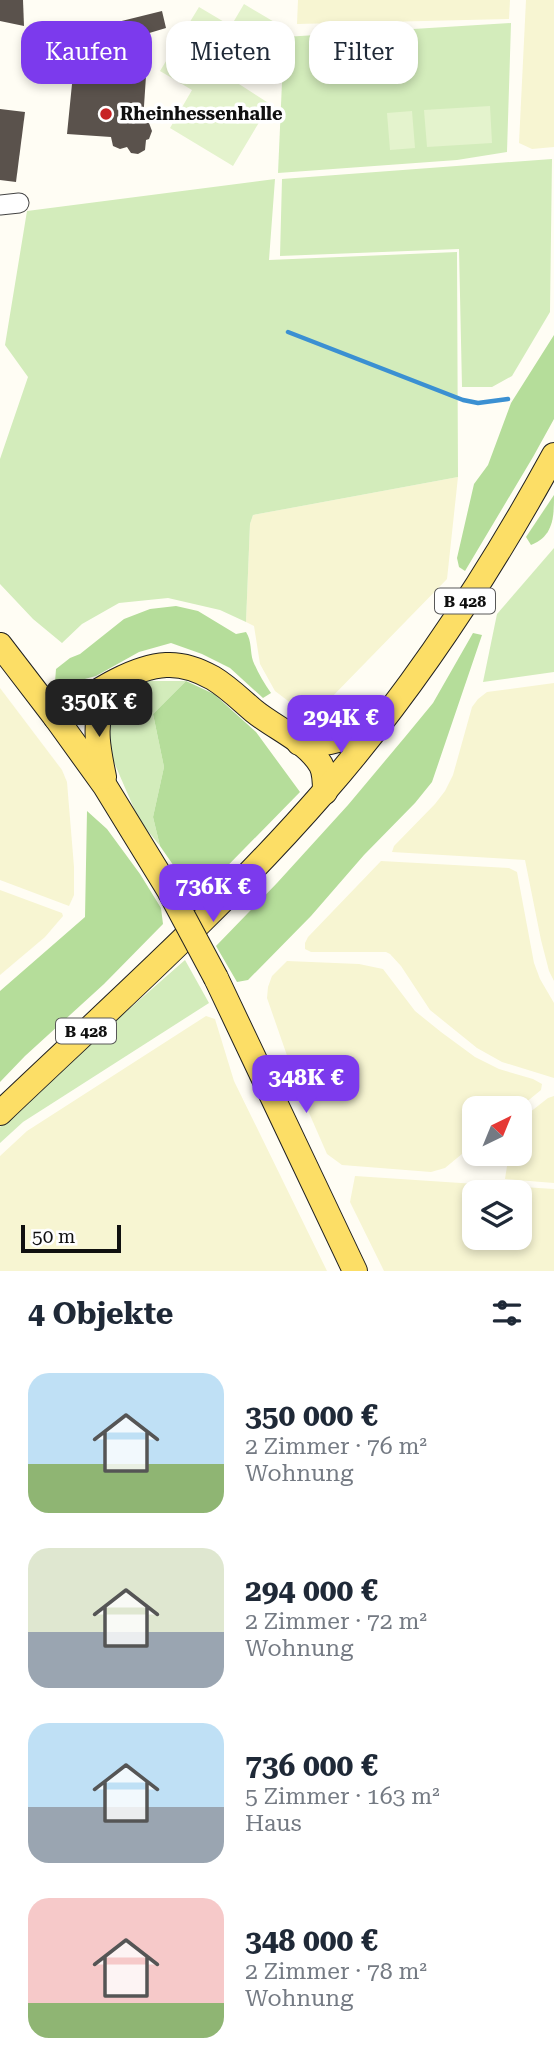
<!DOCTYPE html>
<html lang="de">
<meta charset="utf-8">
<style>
body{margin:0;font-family:"Roboto Serif",serif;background:#f2f2f3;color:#1f2937;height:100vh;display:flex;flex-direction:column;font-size:26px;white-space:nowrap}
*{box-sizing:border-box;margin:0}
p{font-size:23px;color:#747a83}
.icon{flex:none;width:38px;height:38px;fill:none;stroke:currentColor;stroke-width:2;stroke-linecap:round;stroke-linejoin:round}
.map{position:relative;height:1271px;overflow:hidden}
.side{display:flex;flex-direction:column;background:#fff;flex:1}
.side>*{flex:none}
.top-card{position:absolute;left:21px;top:21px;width:513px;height:63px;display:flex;gap:14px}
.needle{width:46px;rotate:43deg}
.buttons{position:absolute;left:462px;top:1096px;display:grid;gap:14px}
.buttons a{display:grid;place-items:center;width:70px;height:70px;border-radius:14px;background:#fff;box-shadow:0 4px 10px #0003;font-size:35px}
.scale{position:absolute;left:21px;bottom:18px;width:100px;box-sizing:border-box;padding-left:7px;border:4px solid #101010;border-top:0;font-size:19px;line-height:24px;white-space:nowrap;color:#101010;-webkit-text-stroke:5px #fff;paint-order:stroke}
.price{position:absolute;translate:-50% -60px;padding:0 16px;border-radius:14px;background:#7c3aed;color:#fff;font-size:23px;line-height:46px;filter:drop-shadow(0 2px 4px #0008)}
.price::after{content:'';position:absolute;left:50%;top:42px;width:21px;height:16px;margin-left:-10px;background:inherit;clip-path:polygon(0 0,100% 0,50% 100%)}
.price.current{background:#222;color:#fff}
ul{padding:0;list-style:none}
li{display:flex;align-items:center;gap:21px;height:175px;padding:0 28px}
li span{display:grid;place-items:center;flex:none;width:196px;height:140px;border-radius:21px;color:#555}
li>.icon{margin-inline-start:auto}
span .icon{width:84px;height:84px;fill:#fffc;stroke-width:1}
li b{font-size:30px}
h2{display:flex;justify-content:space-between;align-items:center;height:84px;padding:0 28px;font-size:30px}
.chip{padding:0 24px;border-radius:21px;background:#fff;box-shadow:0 4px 10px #0003;font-size:24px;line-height:63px}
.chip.current{background:#7c3aed;color:#fff}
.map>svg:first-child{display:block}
</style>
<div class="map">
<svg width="554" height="1271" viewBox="0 0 554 1271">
<rect width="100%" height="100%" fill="#fffdf4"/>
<g fill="#f7f5d2" fill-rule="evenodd">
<path d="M298,0H510L509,19L297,24Z"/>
<path d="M526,0H554V147L532,149L519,143Z"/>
<path d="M458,477L447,579L326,703L296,707L275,691L260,664L254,626L246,622L250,524L253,515Z"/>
<path d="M554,683V981L549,971L541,940L525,860L392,852L394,846L435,804L445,791L453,775L472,707L478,699L487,692Z"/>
<path d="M0,688L62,770L67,782L74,867V895L69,906L0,880Z"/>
<path d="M381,861L509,868L517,872L534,963L540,979L554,1003V1078L502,1062L477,1048L430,1010L401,966L390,954L386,952H311L305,949V943L308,937Z"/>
<path d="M0,890L62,913L63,916L45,937L0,975Z"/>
<path d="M287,961L359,964L383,969L415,1011L441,1032L475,1057L499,1069L533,1079L542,1084L541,1090L519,1108H474V1144L445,1168L431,1172L342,1165L327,1154L299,1090L267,998L268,987L272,976Z"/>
<path d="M206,1016L215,1019L234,1081L327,1271H0V1156L27,1131Z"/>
<path d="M554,1096V1183L505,1179L509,1153H520V1120L548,1098Z"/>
<path d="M355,1176L554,1189V1271H384L350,1202ZM474,1192H520V1237H474Z"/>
</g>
<g fill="#d3ecbb">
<path d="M511,23L507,152L457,160L278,173L284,37Z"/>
<path d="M552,159L550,312L512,376L492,387H462L459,249L280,256L282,179Z"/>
<path d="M275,179L269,260L457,252L458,477L253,515L250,524L246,622L220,610L168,598L119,603L82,624L62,643L33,619L0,584V459L28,377L5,345L27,211Z"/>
<path d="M554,548V672L483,682L497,614Z"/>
<path d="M149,681H186L153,714L164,767L153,817L160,846L139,820L110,753L108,723L124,695Z"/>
<path d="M185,960L209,1003L23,1122L0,1143V1127L79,1053Z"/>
</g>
<g fill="#b5dd9a">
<path d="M554,335V419L533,457L465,571L459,567L457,558L474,484L488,465L511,403Z"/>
<path d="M554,495C554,516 554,536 531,545L526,537Z"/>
<path d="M176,606L198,611L236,634L246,632C252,641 250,652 253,661C258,673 264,683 271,693L263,698L230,668L202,654L171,643L139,652L96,676L70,683L55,682L56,669L70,658L80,654L124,619L150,609Z"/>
<path d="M473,633L482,635L432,782L415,803L364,855L311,916L248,980L237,982L216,946L277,883L348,805L405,737L433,703Z"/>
<path d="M186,681L214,694L256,732L300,792L196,898L160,846L153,817L164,767L153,714Z"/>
<path d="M87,811L107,829L140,874L161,908L163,924L104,984L25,1056L0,1082V991L85,917Z"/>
</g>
<g fill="#e4f3cd">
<path d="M244,4L276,23L239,84L270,104L233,166L170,128L192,90L160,71L199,7L231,26Z"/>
<path d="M490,106L492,143L427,147L424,110Z"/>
<path d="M412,111L415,148L390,150L387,113Z"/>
</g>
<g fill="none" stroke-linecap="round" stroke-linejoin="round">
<path stroke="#3b90d2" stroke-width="4.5" d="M288,332L463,400L478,403L508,399"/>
</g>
<g fill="#5a524c">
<path d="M0,0H23L24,26L0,21Z"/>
<path d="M162,11L166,28L146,34L150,46L73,68L71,64L52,69L46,48L62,43L61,36Z"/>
<path d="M73,69L146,76L143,121L149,123L152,131L149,139L146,140L145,150L138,154L131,153L127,147L120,149L113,146L111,137L67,134L72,84L77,81Z"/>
<path d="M0,109L25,112L16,182L0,180Z"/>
</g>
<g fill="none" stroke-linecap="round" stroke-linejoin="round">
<g stroke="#434343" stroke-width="21">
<path id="minor" d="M0,205L19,203"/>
</g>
<g stroke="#212121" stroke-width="26">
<g id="major">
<path d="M0,645L56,718L105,786L170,892"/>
<path d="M101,705C94,731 99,752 104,777"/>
<path d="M56,718C87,698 129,667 166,665C182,664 199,670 213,678C228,687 241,700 254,711C276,729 306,740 321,765C325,773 325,783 325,792"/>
<path d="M299,743C329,748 352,735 378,723"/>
<path d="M216,978L355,1271"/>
<path d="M0,1113C110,1008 224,907 324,792C413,690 489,574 554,455"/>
</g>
</g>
<use href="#minor" stroke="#fff" stroke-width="19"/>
<use href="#major" stroke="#fcde66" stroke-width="24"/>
<g stroke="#212121" stroke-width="26" stroke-linecap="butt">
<path id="major-bridge" d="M170,892L216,978"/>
</g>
<use href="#major-bridge" stroke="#fcde66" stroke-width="24"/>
</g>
<circle fill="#c72224" stroke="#fff" stroke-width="2.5" cx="106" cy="114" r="7"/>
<g text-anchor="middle" stroke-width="7" stroke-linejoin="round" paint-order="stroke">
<g fill="#fff" stroke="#585858" stroke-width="2">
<rect x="435" y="588.5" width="60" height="25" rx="5"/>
<rect x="56" y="1018.5" width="60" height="25" rx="5"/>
</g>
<g font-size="16" font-weight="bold" fill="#101010">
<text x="465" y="607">B 428</text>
<text x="86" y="1037">B 428</text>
</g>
<g font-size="18" font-weight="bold" fill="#101010" stroke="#fff" text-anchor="start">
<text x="120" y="120">Rheinhessenhalle</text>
</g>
</g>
</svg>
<div class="buttons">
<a><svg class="needle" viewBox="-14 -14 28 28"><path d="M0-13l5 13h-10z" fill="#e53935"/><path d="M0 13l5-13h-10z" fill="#747a83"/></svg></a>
<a><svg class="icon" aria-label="layers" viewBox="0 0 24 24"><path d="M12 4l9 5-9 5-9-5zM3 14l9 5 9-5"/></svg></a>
</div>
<div class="scale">50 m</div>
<b class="price current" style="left:99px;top:739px">350K €</b>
<b class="price" style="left:341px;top:755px">294K €</b>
<b class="price" style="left:213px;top:924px">736K €</b>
<b class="price" style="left:306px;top:1115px">348K €</b>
<div class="top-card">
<a class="chip current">Kaufen</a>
<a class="chip">Mieten</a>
<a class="chip">Filter</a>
</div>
</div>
<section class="side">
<h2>4 Objekte<svg class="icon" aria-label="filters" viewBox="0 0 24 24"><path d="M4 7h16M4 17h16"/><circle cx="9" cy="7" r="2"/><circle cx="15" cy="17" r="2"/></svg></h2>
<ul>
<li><span style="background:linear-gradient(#bfe0f5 65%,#8fb573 0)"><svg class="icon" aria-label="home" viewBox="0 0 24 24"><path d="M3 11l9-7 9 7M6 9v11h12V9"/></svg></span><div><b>350 000 €</b><p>2 Zimmer · 76 m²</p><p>Wohnung</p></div></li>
<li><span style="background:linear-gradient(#dfe7d0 60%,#9aa5b1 0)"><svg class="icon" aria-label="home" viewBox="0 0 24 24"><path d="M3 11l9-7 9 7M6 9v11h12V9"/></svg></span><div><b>294 000 €</b><p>2 Zimmer · 72 m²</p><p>Wohnung</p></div></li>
<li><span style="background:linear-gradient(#bfe0f5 60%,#9aa5b1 0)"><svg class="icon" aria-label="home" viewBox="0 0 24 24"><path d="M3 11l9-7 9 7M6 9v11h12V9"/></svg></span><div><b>736 000 €</b><p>5 Zimmer · 163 m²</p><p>Haus</p></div></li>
<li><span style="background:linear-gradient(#f6c9c9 75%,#8fb573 0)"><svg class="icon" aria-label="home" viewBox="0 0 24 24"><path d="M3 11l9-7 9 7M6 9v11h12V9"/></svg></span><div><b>348 000 €</b><p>2 Zimmer · 78 m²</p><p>Wohnung</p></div></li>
</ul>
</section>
